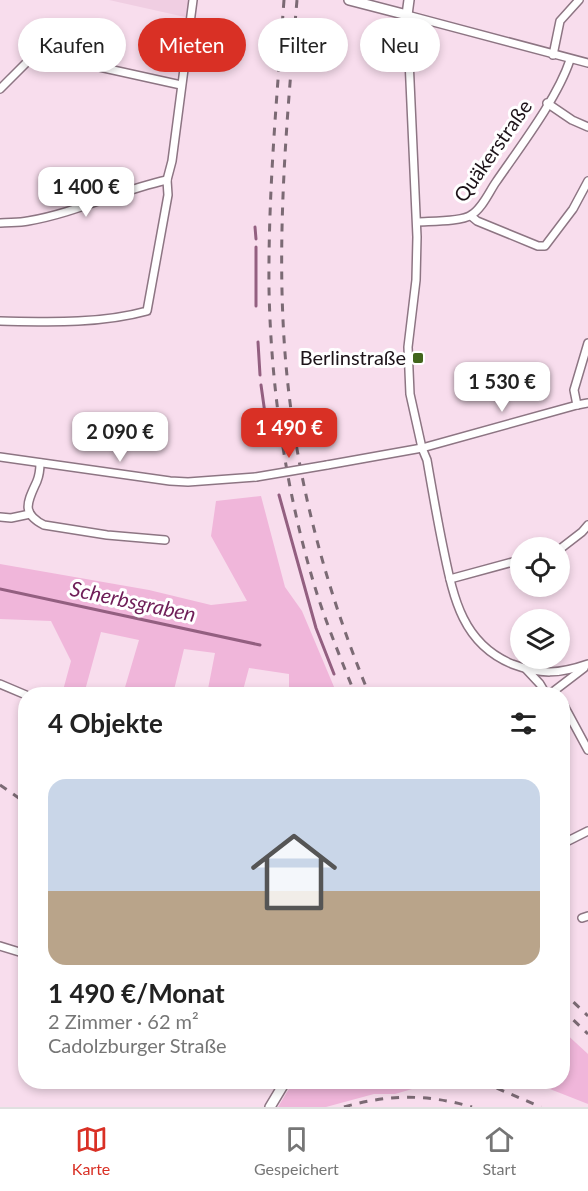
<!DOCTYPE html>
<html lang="de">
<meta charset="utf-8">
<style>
body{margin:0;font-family:Lato,sans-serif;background:#f6f6f6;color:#222;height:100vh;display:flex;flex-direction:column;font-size:22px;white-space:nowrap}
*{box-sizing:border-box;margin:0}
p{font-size:20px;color:#767676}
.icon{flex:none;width:33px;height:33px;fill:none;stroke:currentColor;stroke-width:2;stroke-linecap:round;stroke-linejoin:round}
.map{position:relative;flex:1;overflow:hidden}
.sheet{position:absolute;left:18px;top:687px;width:552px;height:402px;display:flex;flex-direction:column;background:#fff;border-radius:24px;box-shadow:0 3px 9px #0003}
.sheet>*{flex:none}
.banner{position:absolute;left:18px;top:18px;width:552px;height:54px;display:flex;gap:12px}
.controls{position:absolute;left:510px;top:537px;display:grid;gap:12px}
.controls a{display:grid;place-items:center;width:60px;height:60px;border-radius:50%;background:#fff;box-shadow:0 3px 9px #0003;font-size:30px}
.price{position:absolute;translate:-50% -51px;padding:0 14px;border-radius:12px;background:#fff;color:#222;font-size:20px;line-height:39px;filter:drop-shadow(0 2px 3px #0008)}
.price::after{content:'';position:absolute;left:50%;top:36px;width:18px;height:14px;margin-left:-9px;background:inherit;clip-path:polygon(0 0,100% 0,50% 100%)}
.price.selected{background:#d93025;color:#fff}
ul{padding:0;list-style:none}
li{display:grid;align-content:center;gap:12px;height:318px;padding:0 30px}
li span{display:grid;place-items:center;height:186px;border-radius:18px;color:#555}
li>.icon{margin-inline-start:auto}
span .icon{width:108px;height:108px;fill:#fffc;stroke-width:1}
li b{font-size:26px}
h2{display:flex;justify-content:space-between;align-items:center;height:72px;padding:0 30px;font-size:26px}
.pill{padding:0 21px;border-radius:27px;background:#fff;box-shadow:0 3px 9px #0003;font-size:21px;line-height:54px}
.pill.selected{background:#d93025;color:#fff}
.tabs{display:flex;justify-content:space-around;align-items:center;height:84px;border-top:2px solid #e0e0e0;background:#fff;font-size:16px;color:#767676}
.tabs a{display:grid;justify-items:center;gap:3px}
.tabs .selected{color:#d93025}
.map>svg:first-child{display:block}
</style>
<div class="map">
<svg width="588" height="1107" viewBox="0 0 588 1107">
<rect width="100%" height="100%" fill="#f8dded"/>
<path fill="#f0cee2" d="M109,0H196L194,19Z"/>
<g fill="#f0b6da">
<path d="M261,496L285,587L302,611L337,694H289V674L249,668L242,694H207L215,653L184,649L173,694H123L139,640L101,632L84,694H62L71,661L51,621L0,619V564L149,590L211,605L247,601L211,536L216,501Z"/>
<path d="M563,1031L588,1054V1104L532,1082H562Z"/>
<path d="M293,1082H436L395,1094H374L326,1107H278Z"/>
</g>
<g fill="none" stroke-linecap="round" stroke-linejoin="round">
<g stroke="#935f80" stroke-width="3">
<path d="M255,227L256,239"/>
<path d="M256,247V306"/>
<path d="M258,342L260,375"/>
<path d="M261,385L269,442"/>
<path d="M279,495L316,628L334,674"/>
<path d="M0,589L260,645"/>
</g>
<g stroke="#8d7583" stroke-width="10">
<g id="minor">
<path d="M553,55L560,21L579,0"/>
<path d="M588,63L407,15L417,237L416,280L408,347L410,394L422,448L427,460C432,489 437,518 443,547C453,595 461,643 512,664C541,675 559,674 588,664"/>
<path d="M0,89L36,53L181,85"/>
<path d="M547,103L572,120L588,127"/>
<path d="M471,216L477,221L538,246H545L573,209L588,181"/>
<path d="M417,222C430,221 461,222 471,215C482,209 489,192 496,182C520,147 557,99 570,60"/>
<path d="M0,223C9,222 19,223 28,221C76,213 120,190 167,180"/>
<path d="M0,321C48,322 100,324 147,311L168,195L167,180L172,161L193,0"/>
<path d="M577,405L574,390L588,343"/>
<path d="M0,457L170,481L188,482L256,477"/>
<path d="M40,463C40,469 39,476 37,481C28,501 20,513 44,525L107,535L165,540"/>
<path d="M327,465L422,448L577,405L588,403"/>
<path d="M0,517L11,518L30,514"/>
<path d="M560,549L582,532L588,525"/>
<path d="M450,579L520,560"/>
<path d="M526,669L540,684L546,694"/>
<path d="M0,684L26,695"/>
<path d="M550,694L584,668"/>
<path d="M562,702L588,750"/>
<path d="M562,844L588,831"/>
<path d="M582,918L588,916"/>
<path d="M0,946L26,954"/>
</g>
</g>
<g stroke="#8d7583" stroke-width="12">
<g id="tertiary">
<path d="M349,0L407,15L409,0"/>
<path d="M270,1107L285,1082"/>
</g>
</g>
<use href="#minor" stroke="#fff" stroke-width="7"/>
<use href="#tertiary" stroke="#fff" stroke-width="9"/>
<g stroke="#7b6a74" stroke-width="3" stroke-dasharray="8 8" stroke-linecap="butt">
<path d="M284,0C277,96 268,193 269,289C271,392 287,499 318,597C329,630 342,662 355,694"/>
<path d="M297,0C287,117 276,235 285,353C294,471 324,585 369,694"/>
<path d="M0,785L26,803"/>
<path d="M562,991L588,1016"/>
<path d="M562,1009L588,1034"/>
<path d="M482,1082L541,1107"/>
<path d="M344,1107C389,1094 427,1094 472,1107"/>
</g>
<g stroke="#8d7583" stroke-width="10" stroke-linecap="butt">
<path id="minor-bridge" d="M256,477L327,465"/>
</g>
<use href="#minor-bridge" stroke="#fff" stroke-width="7"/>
</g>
<rect fill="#41651c" stroke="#fff" stroke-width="2" x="412" y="352" width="12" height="12" rx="3"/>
<g text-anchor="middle" stroke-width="6" stroke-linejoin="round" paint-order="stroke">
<g font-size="20" fill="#1d1319" stroke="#fff">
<text transform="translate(493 151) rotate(-55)" y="7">Quäkerstraße</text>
</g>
<g font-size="20" fill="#1d1319" stroke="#fff" text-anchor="end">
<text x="406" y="365">Berlinstraße</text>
</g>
<g font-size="21" font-style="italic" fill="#6f1e58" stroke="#fff">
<text transform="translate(133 602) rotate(12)" y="7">Scherbsgraben</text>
</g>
</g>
</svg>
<div class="controls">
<a><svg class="icon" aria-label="locate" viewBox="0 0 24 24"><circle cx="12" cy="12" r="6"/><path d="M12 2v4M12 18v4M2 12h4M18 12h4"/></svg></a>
<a><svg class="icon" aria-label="layers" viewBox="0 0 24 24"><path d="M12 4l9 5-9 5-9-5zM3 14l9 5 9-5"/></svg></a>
</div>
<b class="price" style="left:86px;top:218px">1 400 €</b>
<b class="price" style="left:502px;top:413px">1 530 €</b>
<b class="price selected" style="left:289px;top:459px">1 490 €</b>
<b class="price" style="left:120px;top:463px">2 090 €</b>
<div class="banner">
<a class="pill">Kaufen</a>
<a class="pill selected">Mieten</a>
<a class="pill">Filter</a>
<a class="pill">Neu</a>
</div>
<section class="sheet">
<h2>4 Objekte<svg class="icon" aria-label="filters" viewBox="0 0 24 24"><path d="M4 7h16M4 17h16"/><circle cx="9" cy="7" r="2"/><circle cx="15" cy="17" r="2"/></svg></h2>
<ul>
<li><span style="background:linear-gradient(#c9d6e8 60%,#b9a48a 0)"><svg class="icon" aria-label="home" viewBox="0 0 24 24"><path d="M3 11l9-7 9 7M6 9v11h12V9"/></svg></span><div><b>1 490 €/Monat</b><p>2 Zimmer · 62 m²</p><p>Cadolzburger Straße</p></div></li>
</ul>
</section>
</div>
<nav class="tabs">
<a class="selected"><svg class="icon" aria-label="map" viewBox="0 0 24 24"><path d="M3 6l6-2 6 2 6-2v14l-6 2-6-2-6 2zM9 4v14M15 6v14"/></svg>Karte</a>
<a><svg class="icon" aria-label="saved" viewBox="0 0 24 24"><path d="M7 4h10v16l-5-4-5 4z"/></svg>Gespeichert</a>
<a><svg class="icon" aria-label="home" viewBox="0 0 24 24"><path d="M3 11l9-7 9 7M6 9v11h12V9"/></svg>Start</a>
</nav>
